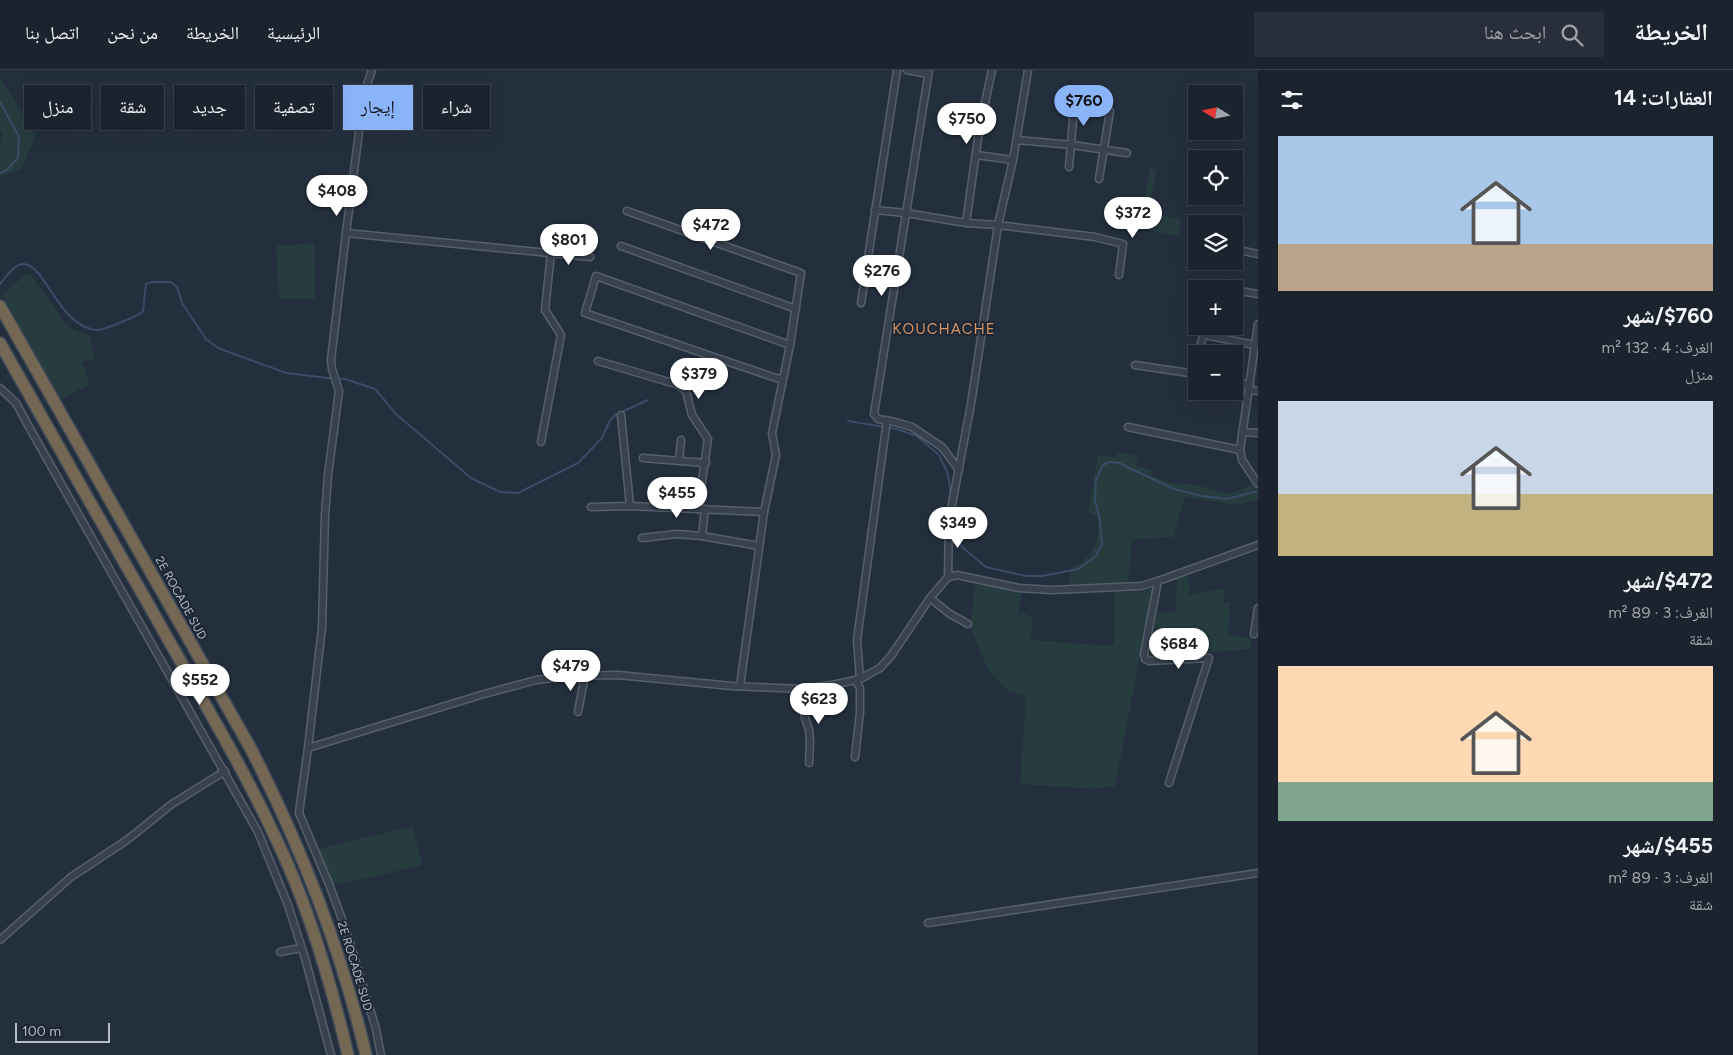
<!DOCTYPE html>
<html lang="ar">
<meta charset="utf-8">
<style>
body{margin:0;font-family:Figtree,"Noto Naskh Arabic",sans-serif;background:#282f3a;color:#f1f3f6;direction:rtl;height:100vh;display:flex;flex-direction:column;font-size:19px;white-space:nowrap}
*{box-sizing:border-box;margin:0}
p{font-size:16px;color:#a0a4aa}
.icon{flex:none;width:28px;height:28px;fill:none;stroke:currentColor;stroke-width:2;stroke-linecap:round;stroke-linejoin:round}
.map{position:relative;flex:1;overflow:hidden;direction:ltr}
.drawer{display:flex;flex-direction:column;background:#1b232e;width:475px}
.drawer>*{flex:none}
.guide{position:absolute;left:15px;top:15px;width:475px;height:45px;direction:rtl;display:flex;gap:10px}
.needle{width:32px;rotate:280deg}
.controls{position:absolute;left:1188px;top:15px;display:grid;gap:10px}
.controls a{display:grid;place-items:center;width:55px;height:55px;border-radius:0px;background:#1b232e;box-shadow:0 5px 20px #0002,0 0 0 1px #39404a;font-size:25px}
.scale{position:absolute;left:15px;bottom:12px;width:95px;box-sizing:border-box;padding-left:5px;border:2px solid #b4bcc9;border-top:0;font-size:14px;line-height:18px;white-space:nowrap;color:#b4bcc9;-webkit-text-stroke:4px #1d2633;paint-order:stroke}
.price{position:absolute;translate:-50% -42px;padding:0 11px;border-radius:18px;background:#fff;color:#222;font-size:16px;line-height:32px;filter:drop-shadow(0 1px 2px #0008)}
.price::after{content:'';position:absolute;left:50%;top:30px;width:15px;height:11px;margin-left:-8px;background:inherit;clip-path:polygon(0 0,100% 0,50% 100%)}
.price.on{background:#8ab4f8;color:#111}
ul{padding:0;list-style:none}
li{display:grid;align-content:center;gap:10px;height:265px;padding:0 20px}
li span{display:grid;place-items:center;height:155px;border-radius:0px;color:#555}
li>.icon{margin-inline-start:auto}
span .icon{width:90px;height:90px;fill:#fffc;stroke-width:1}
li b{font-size:21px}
h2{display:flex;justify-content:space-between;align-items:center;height:60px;padding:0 20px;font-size:21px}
.chip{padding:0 18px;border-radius:0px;background:#1b232e;box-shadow:0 5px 20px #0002,0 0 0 1px #39404a;font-size:18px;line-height:45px}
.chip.on{background:#8ab4f8;color:#111}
header{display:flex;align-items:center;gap:30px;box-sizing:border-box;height:70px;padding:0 25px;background:#1b232e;border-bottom:1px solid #39404a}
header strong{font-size:24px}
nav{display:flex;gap:28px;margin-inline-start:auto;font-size:18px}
.search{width:350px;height:45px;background:#282f3a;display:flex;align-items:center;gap:12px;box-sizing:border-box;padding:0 18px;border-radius:0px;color:#a0a4aa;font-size:19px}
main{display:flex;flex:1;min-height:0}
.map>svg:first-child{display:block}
</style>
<header>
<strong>الخريطة</strong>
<div class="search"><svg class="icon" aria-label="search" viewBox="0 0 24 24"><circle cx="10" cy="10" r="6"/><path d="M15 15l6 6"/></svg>ابحث هنا</div>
<nav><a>الرئيسية</a><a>الخريطة</a><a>من نحن</a><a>اتصل بنا</a></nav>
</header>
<main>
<section class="drawer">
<h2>العقارات: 14<svg class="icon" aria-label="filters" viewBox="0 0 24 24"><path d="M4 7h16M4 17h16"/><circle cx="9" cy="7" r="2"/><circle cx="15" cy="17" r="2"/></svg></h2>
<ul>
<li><span style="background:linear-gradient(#a9c7e8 70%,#b9a48a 0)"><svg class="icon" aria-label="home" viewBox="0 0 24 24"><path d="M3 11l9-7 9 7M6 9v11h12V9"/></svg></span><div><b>$760/شهر</b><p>الغرف: 4 · 132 m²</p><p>منزل</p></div></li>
<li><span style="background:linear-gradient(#c9d6e8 60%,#c2b280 0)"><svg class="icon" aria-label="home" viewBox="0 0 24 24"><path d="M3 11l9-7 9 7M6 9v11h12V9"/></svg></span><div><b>$472/شهر</b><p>الغرف: 3 · 89 m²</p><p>شقة</p></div></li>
<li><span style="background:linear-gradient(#ffd9b3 75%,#7fa58c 0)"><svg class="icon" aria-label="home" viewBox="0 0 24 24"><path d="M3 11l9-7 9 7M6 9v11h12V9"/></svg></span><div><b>$455/شهر</b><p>الغرف: 3 · 89 m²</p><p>شقة</p></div></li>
</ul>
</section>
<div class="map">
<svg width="1258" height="985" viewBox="0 0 1258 985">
<rect width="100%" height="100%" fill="#242f3e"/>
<g fill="#263c3f">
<path d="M0,8L36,64L22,99L0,107V76L3,64L0,59Z"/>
<path d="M1150,99L1156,100L1150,136L1158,137L1157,145L1181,149L1179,166L1139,158Z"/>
<path d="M314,173L315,229H279L276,176Z"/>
<path d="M30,203L68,257L89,266L95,289L82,292L90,315L60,329L2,225L26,204Z"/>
<path d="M1118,382L1138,386L1136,396L1151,400L1152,406L1171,413L1192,414L1229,424L1252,415L1258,424V430L1237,435L1185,427L1173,467L1132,469L1128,513L1070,516V500C1095,485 1100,474 1097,446L1088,442L1098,385L1116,388Z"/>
<path d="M1188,505L1190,525L1225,518L1223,533H1230L1228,564L1251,568L1250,579L1148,587L1157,543L1175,542L1177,509Z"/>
<path d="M975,514L1022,523L1018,542L1033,547L1031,570L1114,576V522H1141L1153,518L1115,716L1094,719L1020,714L1026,626L1008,621L988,600L970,556Z"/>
<path d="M413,756L422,795L373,807L333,815L318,779Z"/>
</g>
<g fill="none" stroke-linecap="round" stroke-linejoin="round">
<g stroke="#394c67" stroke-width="2">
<path d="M0,32L19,67L18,88L7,100L0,103"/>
<path d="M0,214C6,207 13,195 23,194C46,194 59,258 97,260C105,260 131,248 140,244L143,241L146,214L152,212H171L177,217L182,233L206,269L218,278L286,303L328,308L345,309L375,319L396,344L471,408L500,422L518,423L578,393L602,368L609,352L615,345L648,330"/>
<path d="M848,351L897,359L917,366L939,385L948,404L951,427"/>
<path d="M953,447L954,461L962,477L986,497L1026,506H1042L1078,499L1095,487L1102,475L1100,450L1095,431L1096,410L1103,395L1109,392L1119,393L1174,419L1202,426L1227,429L1258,421"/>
</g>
<g stroke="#565f6c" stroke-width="9">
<g id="street">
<path d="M372,0L364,23L346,163L331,290L332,299L339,321L328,405L325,446L322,558L308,678L484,624L536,610L570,606L618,605L732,616L801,619L832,615L860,609L880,598L891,586L930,528L948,507L957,505L1019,518L1052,520L1141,516L1158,511L1258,475"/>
<path d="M907,0L928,4"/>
<path d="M929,0L874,344L878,349L895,352L912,357L942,377L959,400"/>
<path d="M1017,70L1072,75L1127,83"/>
<path d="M976,85L1013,90"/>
<path d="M1069,97L1074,38"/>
<path d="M1099,109L1110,41"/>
<path d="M875,140L906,143L966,153L998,155L1095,167L1123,174L1119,205"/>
<path d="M627,141L801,203L790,275L772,363L776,385L764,442L740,616"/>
<path d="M966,153L979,61L992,0"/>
<path d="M346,163L590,187"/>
<path d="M621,176L796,239"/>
<path d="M1234,179L1258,184"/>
<path d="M1214,219L1215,217L1227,219"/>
<path d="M1234,220L1258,224"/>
<path d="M861,233L897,0"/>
<path d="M1258,254L1240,380L1242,390L1258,414"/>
<path d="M1205,265L1255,275"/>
<path d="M1198,284L1206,256"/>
<path d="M598,291L679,315L686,321L692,345L708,369L698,439"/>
<path d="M1135,295L1196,304"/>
<path d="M1190,303L1196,288"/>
<path d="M782,310L585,243L596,206L790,275"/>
<path d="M1234,312L1250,315"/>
<path d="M0,318L16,333L29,357L258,762L288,835L305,888L331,985"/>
<path d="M1249,320L1258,321"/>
<path d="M621,345L630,436"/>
<path d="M1128,357L1240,380"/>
<path d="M1242,362L1258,363"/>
<path d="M541,372L561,265L545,240L551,183"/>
<path d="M643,388L706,393"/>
<path d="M679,391L681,370"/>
<path d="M591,437L630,436L764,442"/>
<path d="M702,466L705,439"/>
<path d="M642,468L677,464L702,466L759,476"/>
<path d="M948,507L949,450L971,334L998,155L1013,90L1028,0"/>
<path d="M1158,511L1144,584L1145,589L1149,591L1209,588L1169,713"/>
<path d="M930,528L950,544L968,554"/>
<path d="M1254,564L1258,538"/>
<path d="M860,609L857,570L887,350"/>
<path d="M855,610L860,618V642L855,687"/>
<path d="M801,619L805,648L809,660L810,672L809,693"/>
<path d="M578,642L585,605"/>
<path d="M308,678L299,743L329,814L347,863L376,959L381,985"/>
<path d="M928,853L1258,803"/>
<path d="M0,870L71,807L127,770L172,734L225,701"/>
<path d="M280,882L301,878"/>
</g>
</g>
<g stroke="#434c59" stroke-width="14">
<g id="highway">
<path d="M0,236L251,679C302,779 340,876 366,985"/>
<path d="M0,273C50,361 99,449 150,537C193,615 241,692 278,773C310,840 331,913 348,985"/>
</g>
</g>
<use href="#street" stroke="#38414e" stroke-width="6"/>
<use href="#highway" stroke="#746855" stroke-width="11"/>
</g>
<g text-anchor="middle" stroke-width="4" stroke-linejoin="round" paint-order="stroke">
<g font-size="12" fill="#b4bcc9" stroke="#1d2633">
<text transform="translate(181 528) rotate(61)" y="4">2E ROCADE SUD</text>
<text transform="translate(355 896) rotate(73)" y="4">2E ROCADE SUD</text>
</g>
<g font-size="15" letter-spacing="1" fill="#d59563" stroke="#1d2633">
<text x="944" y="264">KOUCHACHE</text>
</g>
</g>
</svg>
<div class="controls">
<a><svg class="needle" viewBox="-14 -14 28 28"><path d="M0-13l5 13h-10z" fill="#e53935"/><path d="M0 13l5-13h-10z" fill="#a0a4aa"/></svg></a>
<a><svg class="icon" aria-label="locate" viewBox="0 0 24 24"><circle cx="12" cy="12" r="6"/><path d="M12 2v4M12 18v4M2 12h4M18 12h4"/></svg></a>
<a><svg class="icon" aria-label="layers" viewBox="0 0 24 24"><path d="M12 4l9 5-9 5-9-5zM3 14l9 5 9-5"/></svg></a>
<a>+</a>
<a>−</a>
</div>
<div class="scale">100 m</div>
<b class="price on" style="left:1084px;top:57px">$760</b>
<b class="price" style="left:967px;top:75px">$750</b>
<b class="price" style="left:337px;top:147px">$408</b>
<b class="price" style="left:1133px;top:169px">$372</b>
<b class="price" style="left:711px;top:181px">$472</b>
<b class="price" style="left:569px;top:196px">$801</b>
<b class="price" style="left:882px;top:227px">$276</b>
<b class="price" style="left:699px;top:330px">$379</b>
<b class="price" style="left:677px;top:449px">$455</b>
<b class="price" style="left:958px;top:479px">$349</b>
<b class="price" style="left:1179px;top:600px">$684</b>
<b class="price" style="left:571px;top:622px">$479</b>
<b class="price" style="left:200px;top:636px">$552</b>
<b class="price" style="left:819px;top:655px">$623</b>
<div class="guide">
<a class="chip">شراء</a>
<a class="chip on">إيجار</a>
<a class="chip">تصفية</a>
<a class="chip">جديد</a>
<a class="chip">شقة</a>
<a class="chip">منزل</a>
</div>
</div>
</main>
